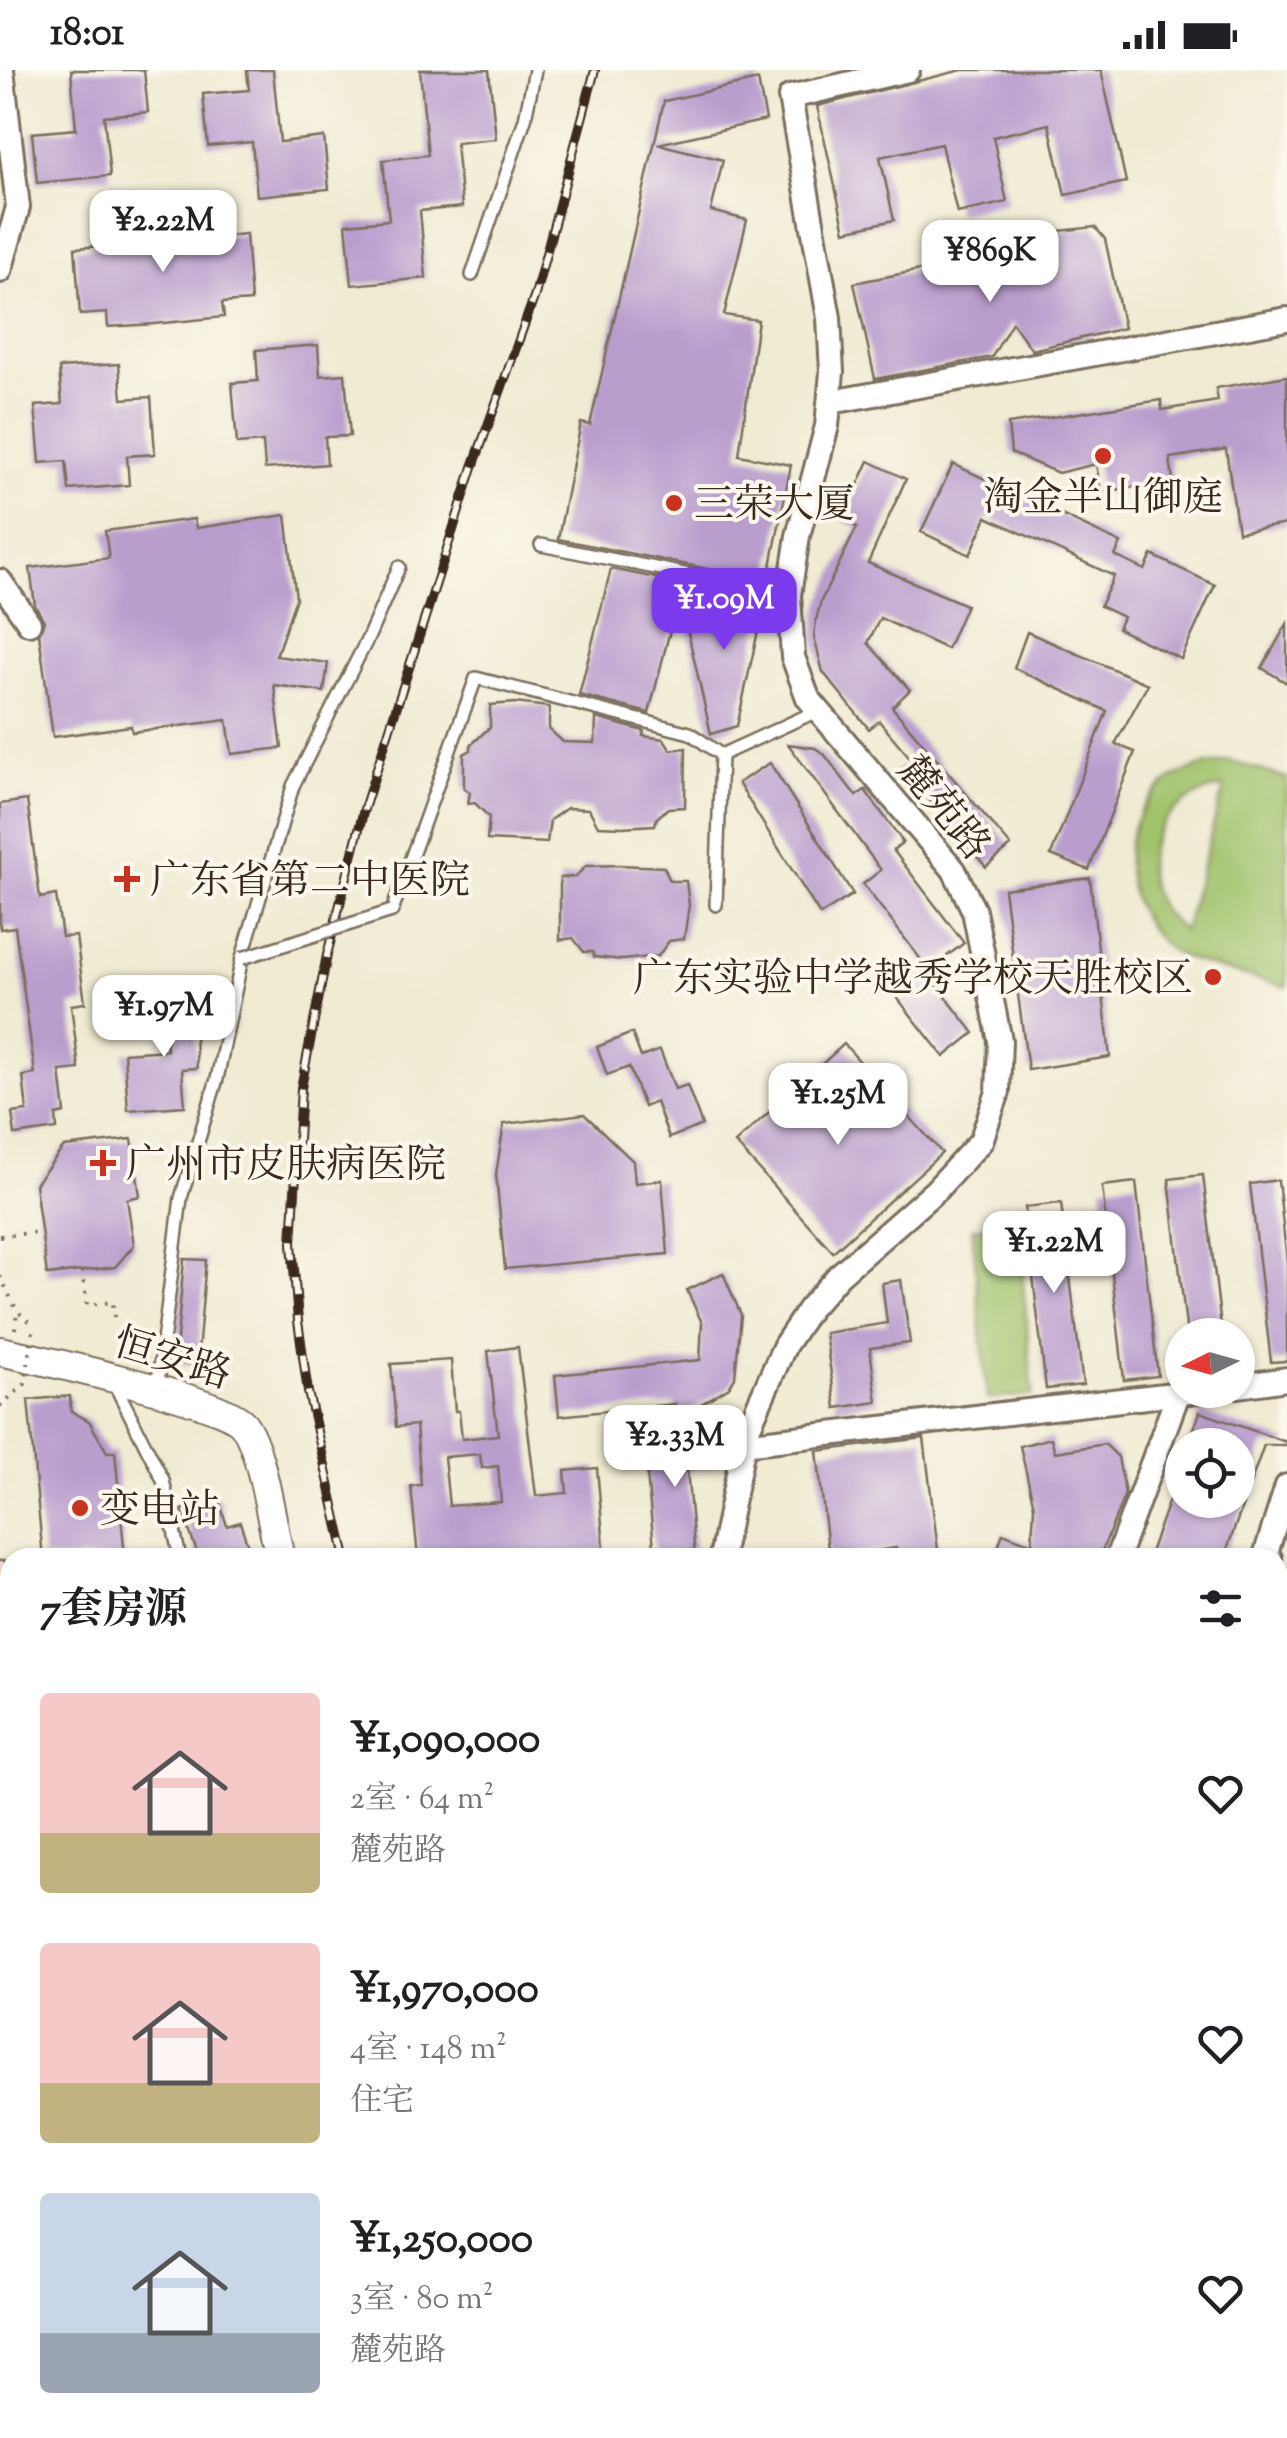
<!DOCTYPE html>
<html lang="zh">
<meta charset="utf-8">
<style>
body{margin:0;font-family:"Sorts Mill Goudy","Noto Serif SC",serif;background:#f2f2f2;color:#202124;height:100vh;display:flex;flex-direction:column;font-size:38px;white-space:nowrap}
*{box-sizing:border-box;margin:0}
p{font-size:32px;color:#757577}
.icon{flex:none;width:55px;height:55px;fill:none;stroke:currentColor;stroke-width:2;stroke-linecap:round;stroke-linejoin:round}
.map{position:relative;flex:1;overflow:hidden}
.details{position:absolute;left:0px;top:1478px;width:1288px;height:892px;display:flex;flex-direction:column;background:#fff;border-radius:30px 30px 0 0;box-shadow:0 2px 8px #0004}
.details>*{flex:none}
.needle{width:65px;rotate:265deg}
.fabs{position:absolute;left:1165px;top:1248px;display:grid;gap:20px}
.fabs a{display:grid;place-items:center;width:90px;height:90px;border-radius:50%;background:#fff;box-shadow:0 2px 8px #0004;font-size:50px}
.price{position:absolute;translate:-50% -85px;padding:0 22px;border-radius:20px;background:#fff;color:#222;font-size:32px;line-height:65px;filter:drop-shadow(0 2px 5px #0008)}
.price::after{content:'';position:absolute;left:50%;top:60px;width:30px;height:22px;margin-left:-15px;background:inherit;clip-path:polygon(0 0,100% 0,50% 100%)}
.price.on{background:#7c3aed;color:#fff}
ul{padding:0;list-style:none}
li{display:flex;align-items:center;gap:30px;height:250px;padding:0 40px}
li span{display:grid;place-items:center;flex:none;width:280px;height:200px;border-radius:10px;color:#555}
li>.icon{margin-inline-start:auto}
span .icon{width:120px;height:120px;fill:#fffc;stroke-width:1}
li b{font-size:42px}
h2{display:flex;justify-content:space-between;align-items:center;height:120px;padding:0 40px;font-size:42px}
.status{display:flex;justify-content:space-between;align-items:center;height:70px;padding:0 50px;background:#fff;direction:ltr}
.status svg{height:28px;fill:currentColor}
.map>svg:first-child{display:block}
</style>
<div class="status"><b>18:01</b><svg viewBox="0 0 49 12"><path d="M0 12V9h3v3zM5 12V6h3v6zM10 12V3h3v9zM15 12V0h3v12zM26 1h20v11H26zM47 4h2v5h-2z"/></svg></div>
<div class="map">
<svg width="1287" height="2368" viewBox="0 0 1287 2368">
<rect width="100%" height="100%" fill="#fbf7ec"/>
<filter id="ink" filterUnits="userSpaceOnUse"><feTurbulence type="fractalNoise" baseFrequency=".01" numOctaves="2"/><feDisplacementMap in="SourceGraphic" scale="20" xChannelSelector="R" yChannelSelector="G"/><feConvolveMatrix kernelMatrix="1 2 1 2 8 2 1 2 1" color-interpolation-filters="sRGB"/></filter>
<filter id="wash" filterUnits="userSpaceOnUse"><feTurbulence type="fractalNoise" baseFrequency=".0048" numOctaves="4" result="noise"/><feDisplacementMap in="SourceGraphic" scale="40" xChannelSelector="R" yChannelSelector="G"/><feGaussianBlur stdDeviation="2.25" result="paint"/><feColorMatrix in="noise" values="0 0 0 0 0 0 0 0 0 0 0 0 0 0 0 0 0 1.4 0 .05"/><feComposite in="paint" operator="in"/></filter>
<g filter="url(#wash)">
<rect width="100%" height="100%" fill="#f0ebd2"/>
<g fill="#a0c26b" stroke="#6e7644" stroke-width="2.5" fill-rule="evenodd">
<path d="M1229,691L1287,708V917C1264,910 1184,892 1170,880C1119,838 1110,758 1165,714C1184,699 1206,695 1229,691ZM1224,717L1184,860L1183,861C1176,854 1166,846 1161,838C1127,783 1167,726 1224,717Z"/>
<path d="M1018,1154L1033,1325L987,1329L972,1158Z"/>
</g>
<g id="blocks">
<g fill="#b89dcd" fill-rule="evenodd">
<path d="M71,0H144L148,42L104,46L110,106L37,113L32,63L76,59Z"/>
<path d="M247,0H273L280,72L324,67L329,119L257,126L252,72L208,76L203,24L249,20Z"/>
<path d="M420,0H489L496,69L456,73L462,137L420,141L426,208L352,215L346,154L389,150L383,90L428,85Z"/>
<path d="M962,0H1101L1126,112L1065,125L1049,54L993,67L1007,132L957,143L941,74L880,87L894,150L845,161L817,36Z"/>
<path d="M758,10L766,50L658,74L723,90L711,141L747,150L724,245L758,250L739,385L791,395L768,511L558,469L581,353L590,355L664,31Z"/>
<path d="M216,153L217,167L246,164L251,231L222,233L224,247L154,254L108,257L107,243L80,245L75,178L102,176L101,162Z"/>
<path d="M1095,157L1105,169L1124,258L1032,280L1012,252L992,287L875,309L854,213L1059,173L1058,161Z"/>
<path d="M318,275L320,306L345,304L350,366L325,367L327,394L265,399L263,372L237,374L232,313L258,311L256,280Z"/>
<path d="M119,294L122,329L151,327L155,384L127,386L129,415L69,420L66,391L40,393L35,336L62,334L59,298Z"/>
<path d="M1287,306V454L1238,462L1226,379L1170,388L1173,411L1101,422L1096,394L1058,403L1011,383L1008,354L1161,330L1162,340L1218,331L1216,318Z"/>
<path d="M869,391L906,409L868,493L966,535L947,579L880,548L868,573L910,620L892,637L1011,776L986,797L902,698L912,690L879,651L869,659L823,602L814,567L816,550L821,531L857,457L842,450Z"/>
<path d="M953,394L1121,473L1115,486L1145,500L1152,485L1215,515L1181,589L1118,559L1123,547L1100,536L1114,506L987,447L970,485L921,462Z"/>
<path d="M286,445L296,528L276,586L328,593L324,622L274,615L282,678L232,684L227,650L132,662L131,656L53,667L39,564L44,551L35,535L30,498L109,488L105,461L194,449L196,458Z"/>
<path d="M611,499L682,513L649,643L579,625Z"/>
<path d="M735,524L764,530V534L737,656L711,664L682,536Z"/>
<path d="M1287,554V613L1262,598Z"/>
<path d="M1027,562L1148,614L1115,674L1135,682L1089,800L1051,785L1107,641L1014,598Z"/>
<path d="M515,633L549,637V659L563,672L595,673L596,648L644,661L643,666L664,669L671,680L686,678L685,737L668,738L657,748L655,755L622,757L598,756L589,739L567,738L550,750L547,773L487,770L489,747L475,733L468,734L470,722L464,718V684L471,680V675L490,657V635Z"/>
<path d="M788,674L815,678L824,684L856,726L865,720L903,772L893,780L964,873L929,900L863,814L881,800Z"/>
<path d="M770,693L853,824L820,845L738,713Z"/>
<path d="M27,730L40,828L56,825L62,867L76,866L85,933L71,935L79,999L60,1001L65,1043L56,1045L57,1059L15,1065L12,1043L27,1041L23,1006L35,1004L15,857L0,859V734Z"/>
<path d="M619,795L664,797L670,811H686L689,835L684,869L669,871L658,886L623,890L594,887L593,882H584L573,868L560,870V808L575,807L586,796Z"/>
<path d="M1090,808L1110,987L1028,1000L1004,819Z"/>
<path d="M921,895L974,963L944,987L891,920Z"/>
<path d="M192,922L197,998L182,999L185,1036L128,1040L124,983L167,980L163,923Z"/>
<path d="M632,963L641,987L660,980L675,1019L687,1015L702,1055L669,1068L656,1032L644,1037L629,997L607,1005L597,977Z"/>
<path d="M844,974L942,1083L833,1182L735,1073Z"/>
<path d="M584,1044L633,1091L635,1113L662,1110L668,1184L505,1199L496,1104L504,1054Z"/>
<path d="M132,1069L140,1126L127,1129L134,1175L115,1197L47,1205L35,1114L64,1077Z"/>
<path d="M1203,1105L1222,1265H1187L1169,1109Z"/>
<path d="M1278,1110L1287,1192V1291L1271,1292L1250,1114Z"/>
<path d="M1136,1112L1158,1306L1124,1310L1102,1116Z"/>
<path d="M1061,1133L1083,1315L1046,1319L1025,1137Z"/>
<path d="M184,1189L206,1190L197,1295L175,1292Z"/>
<path d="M723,1203L741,1245L735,1307L729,1317L676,1349L675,1334L559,1346L555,1305L700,1290L702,1253L687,1220Z"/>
<path d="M901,1210L910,1273L870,1278L877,1332L836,1338L825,1263L887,1253L882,1213Z"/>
<path d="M518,1277L536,1426L567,1423L565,1401L597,1398L605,1488H418L411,1416L421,1415L416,1355L396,1357L391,1294L451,1290L455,1341H459L462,1369L498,1365L488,1281ZM480,1384L482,1398L498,1396L501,1432L449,1436L444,1387Z"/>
<path d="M70,1326L71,1341L89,1351L107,1382H115L125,1488H43L28,1330Z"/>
<path d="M1200,1342L1286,1372V1375H1264L1224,1488H1148L1169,1430H1238V1375H1188Z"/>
<path d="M711,1359L714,1397L687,1399L695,1488H655L644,1373L678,1370L677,1362Z"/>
<path d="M924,1368L939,1488H897L896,1478L853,1484V1488H829L817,1381Z"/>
<path d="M1051,1368L1055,1382L1105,1374L1118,1387L1125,1424L1099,1488H994L1003,1463L1032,1474L1034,1436L1020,1376Z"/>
<path d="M218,1427L227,1456L240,1452L252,1488H199L182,1440Z"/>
</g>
</g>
</g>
<g filter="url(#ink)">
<use href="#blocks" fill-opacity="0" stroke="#7a6e5d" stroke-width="2.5"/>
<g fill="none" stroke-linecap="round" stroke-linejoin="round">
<g stroke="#7a6e5d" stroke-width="16">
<g id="service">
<path d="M472,205L525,49L535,0"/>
<path d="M541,475L789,525"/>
<path d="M721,685L817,641"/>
<path d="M716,835L721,685"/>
<path d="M392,841L476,608L690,663L721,685"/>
<path d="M114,1313L163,1410L180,1488"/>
<path d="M157,1320L181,1128L217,1009L242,888L293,716L368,568L399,497"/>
<path d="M179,2368L180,2360"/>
</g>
</g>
<g stroke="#7a6e5d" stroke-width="28">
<g id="minor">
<path d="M0,201L18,137L2,0"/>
<path d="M831,332L1287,249"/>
<path d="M0,511L29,553"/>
<path d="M1238,1316L1287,1309"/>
<path d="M743,1374L1207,1320"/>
<path d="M721,1488L746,1363L785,1275L809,1239L839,1205L936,1120L981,1071L998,1022L1000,971L974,841L954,800L808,628L793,587L789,525L798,466L827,356L832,302L829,248L790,27L908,0"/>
<path d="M1117,1488L1178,1324"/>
<path d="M1270,1488L1265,1486L1287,1416"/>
<path d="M1278,1781L1287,1757"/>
<path d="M1101,2360L1114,2368"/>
</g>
</g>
<g stroke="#7a6e5d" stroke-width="32">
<g id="tertiary">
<path d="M0,1281C38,1289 225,1331 243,1354C262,1378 272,1455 280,1488"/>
<path d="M0,1763L10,1784"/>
<path d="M1278,2088L1287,2094"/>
<path d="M1278,2212L1287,2217"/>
<path d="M517,2368L528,2360"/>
</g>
</g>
<g stroke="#7a6e5d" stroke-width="35">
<g id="secondary">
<path d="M0,1507L10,1527"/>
<path d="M0,1728L10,1724"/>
<path d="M0,1795L10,1792"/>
</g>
</g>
<g stroke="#7a6e5d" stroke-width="40">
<g id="primary">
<path d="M0,1589L10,1605"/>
<path d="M0,1650L10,1661"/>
<path d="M1278,2112L1287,2117"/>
<path d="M1278,2185L1287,2191"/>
</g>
</g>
<g stroke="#7a6e5d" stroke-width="40">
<g id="trunk">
<path d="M0,1547L10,1565"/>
<path d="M0,1623L10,1637"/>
<path d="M1278,2135L1287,2141"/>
<path d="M677,2360L681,2368"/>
<path d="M708,2360L713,2368"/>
<path d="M760,2360L764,2368"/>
</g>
</g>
<g stroke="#7a6e5d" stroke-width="4" stroke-dasharray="2.5 8" stroke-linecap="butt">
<path d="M0,1166L41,1162"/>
<path d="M82,1201L87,1235L113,1232L114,1247"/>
<path d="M0,1206L17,1241L34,1255"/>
<path d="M15,1259L17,1241"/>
<path d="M833,2360L838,2368"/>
</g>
<use href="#service" stroke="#fff" stroke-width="11"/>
<use href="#minor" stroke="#fff" stroke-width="22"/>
<use href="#tertiary" stroke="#fff" stroke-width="28"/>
<use href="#secondary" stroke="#fde4d1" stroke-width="30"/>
<use href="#primary" stroke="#fabb8c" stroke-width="35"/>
<use href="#trunk" stroke="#fabb8c" stroke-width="35"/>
<g stroke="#3b2a1e" stroke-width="10">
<g id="rail">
<path d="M346,1488L308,1322L298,1251L292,1173L301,1018L327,885L364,739L473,397L535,225L595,0"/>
<path d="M796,2360L800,2368"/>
</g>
</g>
<use href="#rail" stroke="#fbf7ec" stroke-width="6" stroke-dasharray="19" stroke-linecap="butt"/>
<g stroke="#7a6e5d" stroke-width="16" stroke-linecap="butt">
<path id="service-bridge" d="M242,888L392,841"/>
</g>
<path stroke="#7a6e5d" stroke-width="4" stroke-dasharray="2.5 8" stroke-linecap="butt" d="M0,1336L25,1314L34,1255"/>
<use href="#service-bridge" stroke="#fff" stroke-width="11"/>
</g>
</g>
<g fill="#c8321e" stroke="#fbf7ec" stroke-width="4">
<circle cx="1103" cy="386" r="10"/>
<circle cx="674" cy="433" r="10"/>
<path d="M122 794h10v10h10v10h-10v10h-10v-10h-10v-10h10z"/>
<circle cx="1213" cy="907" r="10"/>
<path d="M98 1078h10v10h10v10h-10v10h-10v-10h-10v-10h10z"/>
<circle cx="80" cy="1438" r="10"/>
</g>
<g text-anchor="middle" stroke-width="8" stroke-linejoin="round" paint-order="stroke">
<g font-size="40" fill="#3b2a1e" stroke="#fbf7ec" text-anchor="start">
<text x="1103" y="440" text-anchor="middle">淘金半山御庭</text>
<text x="694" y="447">三荣大厦</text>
<text x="150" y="823">广东省第二中医院</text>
<text x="1193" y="921" text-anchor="end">广东实验中学越秀学校天胜校区</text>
<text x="126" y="1107">广州市皮肤病医院</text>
<text x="100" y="1452">变电站</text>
</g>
<g font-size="40" fill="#3b2a1e" stroke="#fbf7ec">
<text transform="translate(945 737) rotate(51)" y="14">麓苑路</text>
<text transform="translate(173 1287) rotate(17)" y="14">恒安路</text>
</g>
</g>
</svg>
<div class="fabs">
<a><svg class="needle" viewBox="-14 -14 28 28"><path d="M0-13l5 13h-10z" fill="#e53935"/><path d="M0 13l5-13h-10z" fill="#757577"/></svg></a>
<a><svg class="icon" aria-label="locate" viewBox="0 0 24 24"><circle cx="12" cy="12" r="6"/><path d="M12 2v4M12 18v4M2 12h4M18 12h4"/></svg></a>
</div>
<b class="price" style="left:163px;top:205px">¥2.22M</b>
<b class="price" style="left:990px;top:235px">¥869K</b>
<b class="price on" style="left:724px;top:583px">¥1.09M</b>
<b class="price" style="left:164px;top:990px">¥1.97M</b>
<b class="price" style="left:838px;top:1078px">¥1.25M</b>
<b class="price" style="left:1054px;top:1226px">¥1.22M</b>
<b class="price" style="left:675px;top:1420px">¥2.33M</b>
<section class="details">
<h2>7套房源<svg class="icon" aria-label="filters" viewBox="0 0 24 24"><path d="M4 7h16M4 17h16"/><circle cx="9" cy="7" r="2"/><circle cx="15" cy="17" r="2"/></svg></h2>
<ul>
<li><span style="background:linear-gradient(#f6c9c9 70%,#c2b280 0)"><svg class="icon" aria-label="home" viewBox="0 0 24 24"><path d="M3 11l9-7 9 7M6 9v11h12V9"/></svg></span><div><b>¥1,090,000</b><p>2室 · 64 m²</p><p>麓苑路</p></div><svg class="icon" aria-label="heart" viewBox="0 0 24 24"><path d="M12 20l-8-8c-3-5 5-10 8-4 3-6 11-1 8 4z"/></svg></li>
<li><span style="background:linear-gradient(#f6c9c9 70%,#c2b280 0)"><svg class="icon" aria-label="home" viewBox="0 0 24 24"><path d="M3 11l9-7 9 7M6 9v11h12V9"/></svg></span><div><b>¥1,970,000</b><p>4室 · 148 m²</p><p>住宅</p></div><svg class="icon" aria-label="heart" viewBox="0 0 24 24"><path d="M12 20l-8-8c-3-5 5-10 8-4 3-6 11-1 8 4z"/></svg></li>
<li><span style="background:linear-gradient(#c9d6e8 70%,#9aa5b1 0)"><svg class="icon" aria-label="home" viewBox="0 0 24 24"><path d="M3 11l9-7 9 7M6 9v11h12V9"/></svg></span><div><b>¥1,250,000</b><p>3室 · 80 m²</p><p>麓苑路</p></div><svg class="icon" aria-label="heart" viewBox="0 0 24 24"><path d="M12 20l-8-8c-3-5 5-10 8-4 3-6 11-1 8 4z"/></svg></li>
</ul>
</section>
</div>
